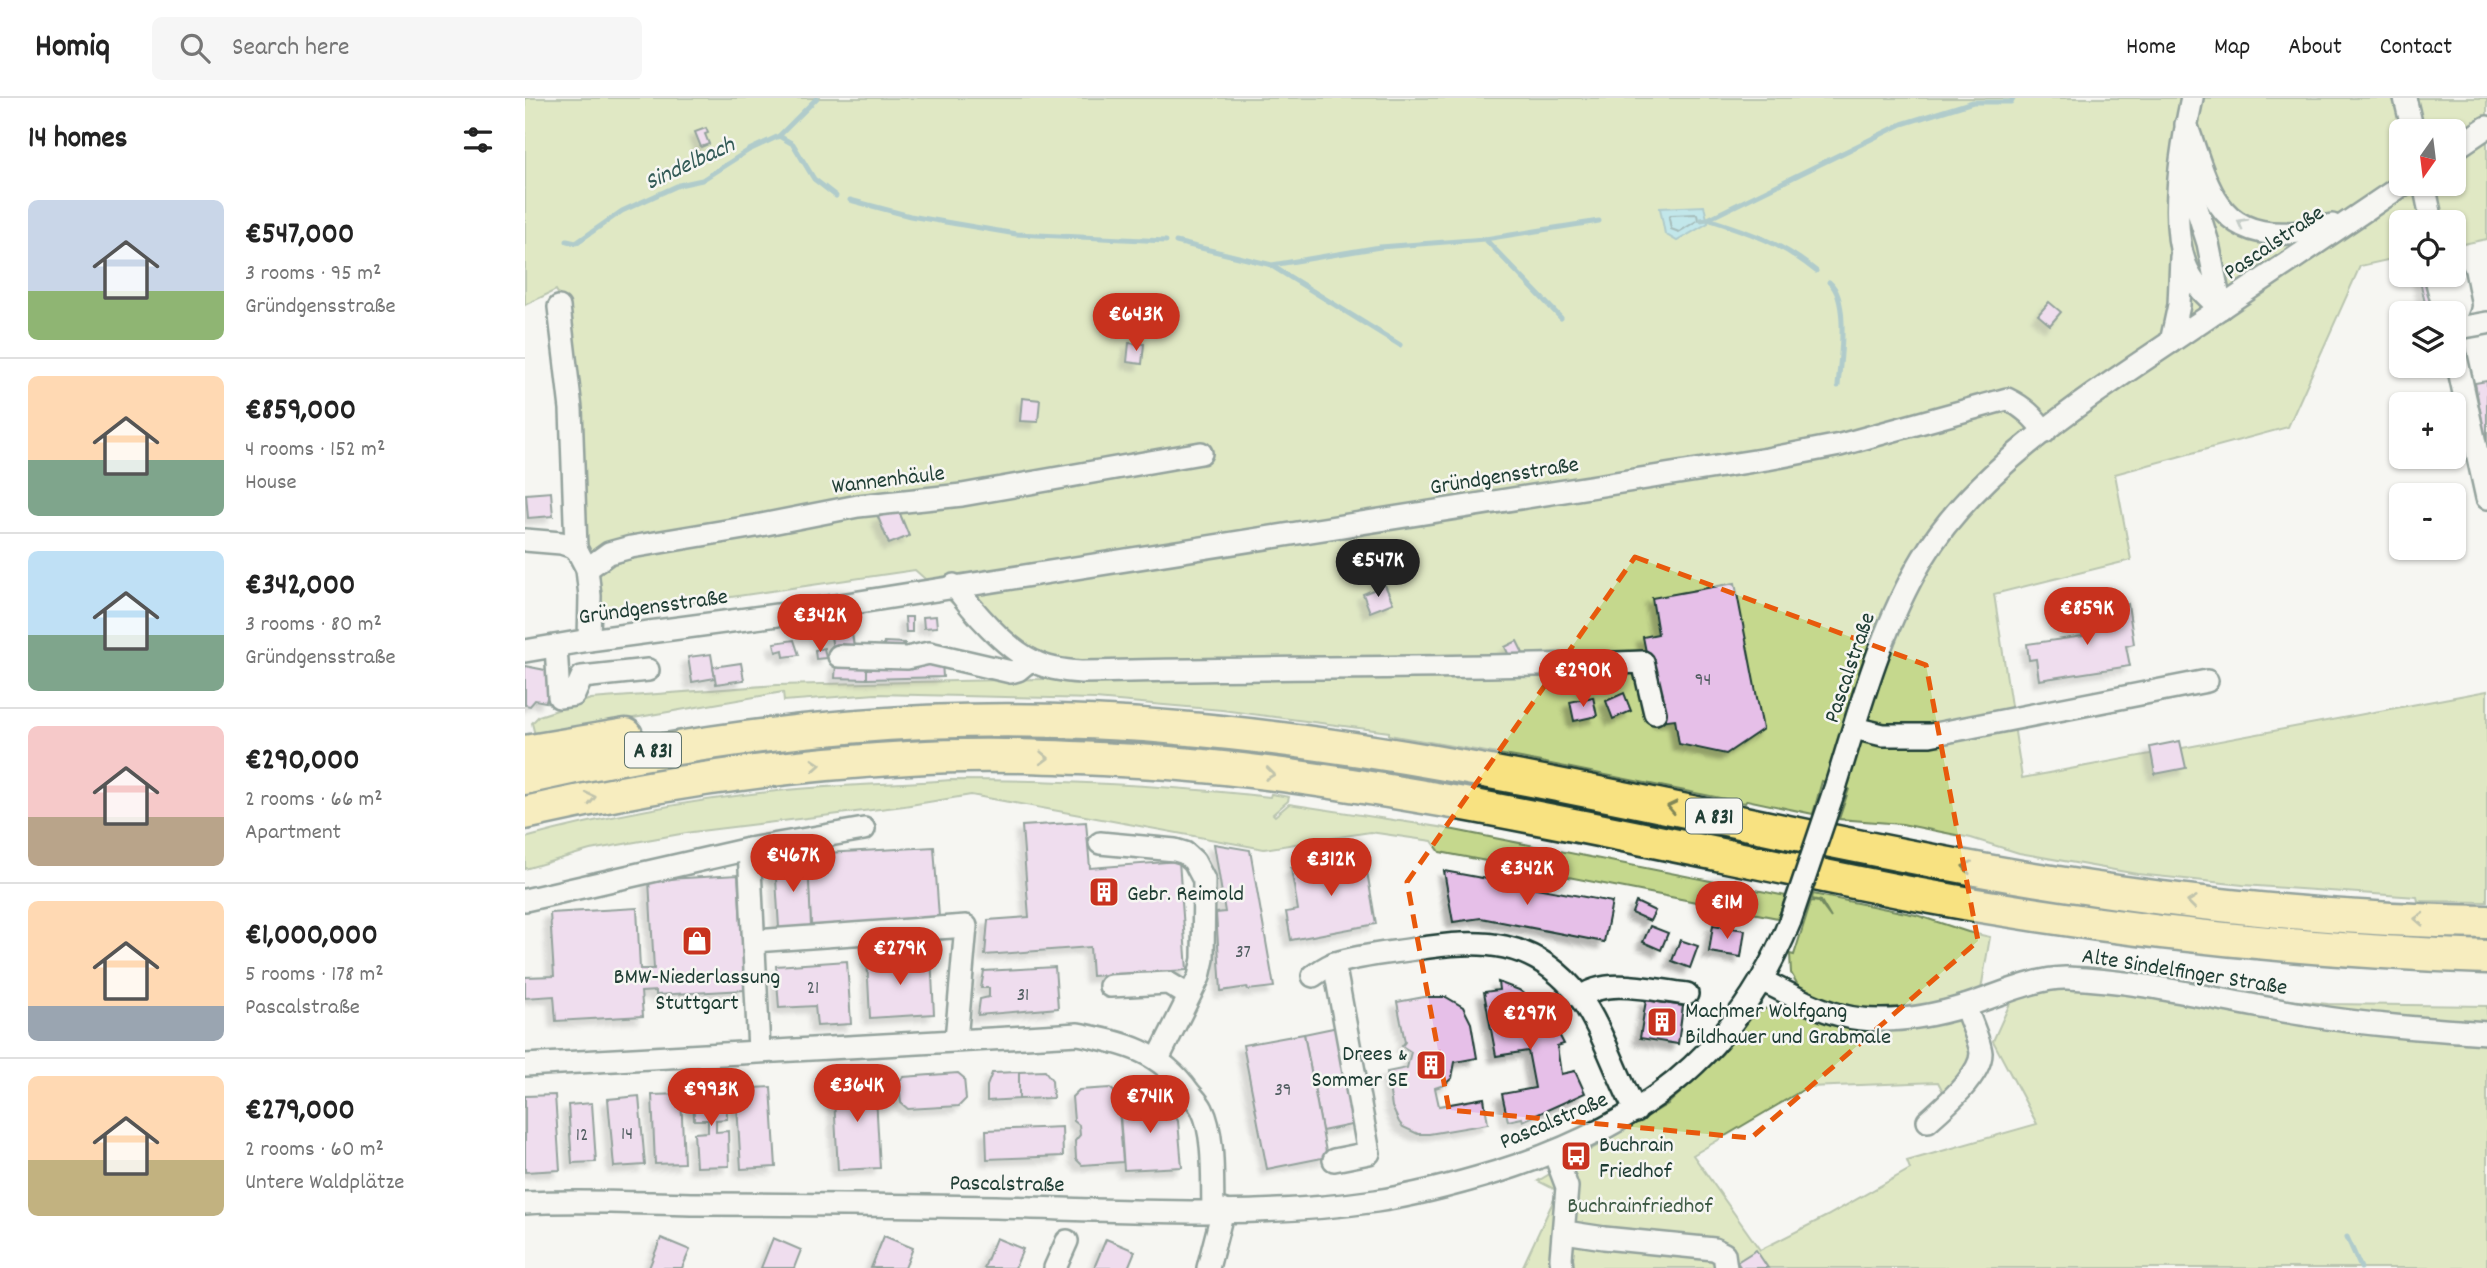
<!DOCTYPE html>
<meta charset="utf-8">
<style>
body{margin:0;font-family:Dekko,sans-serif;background:#f6f6f6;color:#222;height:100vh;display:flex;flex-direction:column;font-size:26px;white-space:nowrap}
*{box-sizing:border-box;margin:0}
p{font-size:23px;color:#767676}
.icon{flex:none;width:38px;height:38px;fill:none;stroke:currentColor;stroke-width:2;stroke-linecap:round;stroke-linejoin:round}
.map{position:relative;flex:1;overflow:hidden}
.panel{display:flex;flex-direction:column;background:#fff;width:525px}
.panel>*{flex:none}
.needle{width:46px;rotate:194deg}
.fabs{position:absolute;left:1864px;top:21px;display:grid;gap:14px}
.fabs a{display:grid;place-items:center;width:77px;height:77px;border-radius:10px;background:#fff;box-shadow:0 2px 5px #0004;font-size:35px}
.price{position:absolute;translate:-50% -60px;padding:0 16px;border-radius:24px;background:#c8321e;color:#fff;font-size:23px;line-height:46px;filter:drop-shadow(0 2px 4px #0008)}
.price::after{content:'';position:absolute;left:50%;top:42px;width:21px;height:16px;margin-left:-10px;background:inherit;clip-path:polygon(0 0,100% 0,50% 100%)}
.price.selected{background:#222;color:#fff}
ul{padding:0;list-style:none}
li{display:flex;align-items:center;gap:21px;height:175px;padding:0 28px}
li+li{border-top:2px solid #e0e0e0}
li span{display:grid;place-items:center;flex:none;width:196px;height:140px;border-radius:10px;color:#555}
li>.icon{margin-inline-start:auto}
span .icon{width:84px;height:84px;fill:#fffc;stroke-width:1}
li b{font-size:30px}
h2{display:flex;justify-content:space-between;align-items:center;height:84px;padding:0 28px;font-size:30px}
header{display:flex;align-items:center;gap:42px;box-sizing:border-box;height:98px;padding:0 35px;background:#fff;border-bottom:2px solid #e0e0e0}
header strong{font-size:33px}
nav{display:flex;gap:38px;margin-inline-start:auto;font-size:24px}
.search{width:490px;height:63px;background:#f6f6f6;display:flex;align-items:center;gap:18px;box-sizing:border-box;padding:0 24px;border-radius:10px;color:#767676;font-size:26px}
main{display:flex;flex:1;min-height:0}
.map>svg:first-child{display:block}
</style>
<header>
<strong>Homiq</strong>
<div class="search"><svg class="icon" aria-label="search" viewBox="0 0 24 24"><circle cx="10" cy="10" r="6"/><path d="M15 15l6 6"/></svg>Search here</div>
<nav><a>Home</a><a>Map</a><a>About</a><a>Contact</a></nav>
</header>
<main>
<section class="panel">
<h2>14 homes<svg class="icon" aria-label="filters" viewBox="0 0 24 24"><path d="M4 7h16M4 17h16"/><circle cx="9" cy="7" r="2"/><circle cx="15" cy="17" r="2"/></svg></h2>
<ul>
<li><span style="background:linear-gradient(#c9d6e8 65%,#8fb573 0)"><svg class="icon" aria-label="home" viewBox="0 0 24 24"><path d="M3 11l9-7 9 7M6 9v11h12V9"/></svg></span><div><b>€547,000</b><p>3 rooms · 95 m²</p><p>Gründgensstraße</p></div></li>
<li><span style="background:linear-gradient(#ffd9b3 60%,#7fa58c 0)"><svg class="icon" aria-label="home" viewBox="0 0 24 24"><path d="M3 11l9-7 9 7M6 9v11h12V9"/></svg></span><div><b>€859,000</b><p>4 rooms · 152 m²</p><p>House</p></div></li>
<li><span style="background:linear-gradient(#bfe0f5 60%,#7fa58c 0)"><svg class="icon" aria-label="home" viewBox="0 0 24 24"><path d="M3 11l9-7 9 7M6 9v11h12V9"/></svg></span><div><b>€342,000</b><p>3 rooms · 80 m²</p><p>Gründgensstraße</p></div></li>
<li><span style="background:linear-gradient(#f6c9c9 65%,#b9a48a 0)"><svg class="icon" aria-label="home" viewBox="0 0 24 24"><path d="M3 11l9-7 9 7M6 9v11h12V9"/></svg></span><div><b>€290,000</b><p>2 rooms · 66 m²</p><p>Apartment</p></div></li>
<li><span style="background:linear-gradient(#ffd9b3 75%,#9aa5b1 0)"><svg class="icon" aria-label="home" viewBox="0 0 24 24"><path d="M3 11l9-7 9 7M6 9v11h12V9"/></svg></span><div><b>€1,000,000</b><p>5 rooms · 178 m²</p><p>Pascalstraße</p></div></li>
<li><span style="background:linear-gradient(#ffd9b3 60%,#c2b280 0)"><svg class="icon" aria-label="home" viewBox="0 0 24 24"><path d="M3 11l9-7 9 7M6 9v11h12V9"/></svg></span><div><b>€279,000</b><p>2 rooms · 60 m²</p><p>Untere Waldplätze</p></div></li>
</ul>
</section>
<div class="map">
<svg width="1962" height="1170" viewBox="0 0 1962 1170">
<defs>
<filter id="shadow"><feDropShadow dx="-6" dy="6" stdDeviation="2" flood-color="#0004"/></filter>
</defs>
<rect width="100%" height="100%" fill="#f6f6f2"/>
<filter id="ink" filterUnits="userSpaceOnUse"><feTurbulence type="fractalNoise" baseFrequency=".0143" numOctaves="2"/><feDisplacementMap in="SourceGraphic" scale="14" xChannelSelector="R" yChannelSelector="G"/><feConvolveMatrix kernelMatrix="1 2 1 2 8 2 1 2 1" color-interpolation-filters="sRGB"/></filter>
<g filter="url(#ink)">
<g fill="#c5d88d" stroke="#728a60" stroke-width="2" fill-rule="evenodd">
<path d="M0,0H1962V141L1929,148L1928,124H1876V159L1835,168L1763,329L1590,376L1606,462L1469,496L1497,680L1962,593V804L1893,803L1892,799L1718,787L1612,776L1494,755L1446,740L1377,726L1314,721L1324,691L1297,683L1288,716L1222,702L1220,705L996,660L864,637V634L697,612L570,601L351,596L259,603L258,594L10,637L7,625L14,618L66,601L252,587L521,581L522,579L503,572L390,472L69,519L40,208L31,192L0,207ZM1876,33H1928V86H1876Z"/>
<path d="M426,682C533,682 638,687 745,699L746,696L764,699L763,703L748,716L750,718L764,706L914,729L1261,798L1253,820L915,754L907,743L845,734L739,751L446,697L379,708L167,734L65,752L0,771V740C85,717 174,701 262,692C316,687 372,686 426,682Z"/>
<path d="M1288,796L1391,817L1443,834L1465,839L1442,973L1424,1005L1413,984L1283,989L1168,1057L1235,1152L1302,1118L1385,1071L1382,1063L1512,1026L1468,943L1486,903L1519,891L1554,886L1682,894L1803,906L1962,908V1170H997L1033,1093L1013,1083L1143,1006L1197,956L1227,918L1244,909L1261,908L1274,889L1266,875L1265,856L1269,857L1286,803L1294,804L1306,820L1296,803L1287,801Z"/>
</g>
<path fill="#84d4e1" stroke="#5c989c" stroke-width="2" d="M1179,108L1183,125L1152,143L1140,136L1135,110Z"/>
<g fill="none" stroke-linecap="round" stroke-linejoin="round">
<path stroke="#477979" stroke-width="2" d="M1172,116L1173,122L1154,134L1146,131L1144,120L1146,117Z"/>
<g stroke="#5c989c" stroke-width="5">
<path d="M254,38L268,46L289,81L311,98"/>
<path d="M325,102L385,118L491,136L641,143"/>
<path d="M1183,121C1226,135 1255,144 1291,173"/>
<path d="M1176,122L1183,121L1377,26L1448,4H1486L1488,0"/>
<path d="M960,141L1036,220"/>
<path d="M42,143L51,145L97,113L154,87L177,82L224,52L254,38L292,0"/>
<path d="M651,144L747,167L855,149L960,141L1074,123"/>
<path d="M747,168L875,247"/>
<path d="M1304,184C1325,201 1315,263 1313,288"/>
<path d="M1822,1139L1836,1170"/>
</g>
</g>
<g fill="#e6bfe8" stroke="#1f3d34" stroke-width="2" filter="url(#shadow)">
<path d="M181,30L183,35L180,36L184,46L176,49L170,34Z"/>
<path d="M1901,177L1942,205L1902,214L1894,178Z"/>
<path d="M1524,204L1536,214L1525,227L1513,217Z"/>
<path d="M604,245L619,246L617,266L602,264Z"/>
<path d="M1962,283V350L1950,285Z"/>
<path d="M497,300L515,302L513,324L495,323Z"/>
<path d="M26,394L28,418L3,420L1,396Z"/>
<path d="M373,411L384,438L364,446L353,419Z"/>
<path d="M1210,485L1238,631L1201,656L1154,646L1150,621L1135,623L1118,539L1133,536L1127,500Z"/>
<path d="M860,487L868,505L845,514L838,496Z"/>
<path d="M1603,506L1609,546L1601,548L1605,568L1514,582L1511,561L1504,562L1502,546L1559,538L1557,521L1587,516L1586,509Z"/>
<path d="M411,518L412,529L399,530L398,519Z"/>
<path d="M380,519H387V534H381Z"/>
<path d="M327,535L329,549L308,552L306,538Z"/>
<path d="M269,542L274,557L259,559L258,552L251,554L249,545Z"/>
<path d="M992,543L999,557L987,564L980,549Z"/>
<path d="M359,544L380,545V556L358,555Z"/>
<path d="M299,550L301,560L291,561L290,552Z"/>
<path d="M186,556L190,580L167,584L163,559Z"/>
<path d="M417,564L418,579L342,581V566Z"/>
<path d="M216,565L219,582L191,586L188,569Z"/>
<path d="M311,565L342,566V581L310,580Z"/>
<path d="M0,568L25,573L27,577L21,604L10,602L5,608L0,607Z"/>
<path d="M1099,595L1106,613L1088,621L1081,603Z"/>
<path d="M1068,599L1072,618L1049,623L1045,604Z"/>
<path d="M1655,643L1661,670L1630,676L1625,649Z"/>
<path d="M561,724L565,770L654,763L662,872L567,878L565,849L460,857L463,822L504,819L497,728Z"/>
<path d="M689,746L725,752L749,889L723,892L722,889L696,893L691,815L700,814Z"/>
<path d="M409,749L414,819L286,828L282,756Z"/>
<path d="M839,756L851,826L766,842L761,814L773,812L766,770Z"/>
<path d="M283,762L286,828L254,830L250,764Z"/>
<path d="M919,773L1087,804L1079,844L956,820L928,824Z"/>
<path d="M213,777L220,892L131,897V893L116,894L118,918L31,923L29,898L0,900V879L29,878L25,815L112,810L115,871H129L124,782Z"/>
<path d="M1111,804L1130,813L1125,823L1107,815Z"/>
<path d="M1188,827L1220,832L1216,859L1184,854Z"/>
<path d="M1125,828L1143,835L1136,852L1118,844Z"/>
<path d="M1155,842L1173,848L1165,870L1147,863Z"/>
<path d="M406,858L409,916L345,920L342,861Z"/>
<path d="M322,863L326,926L292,928L290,908L254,910L251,868Z"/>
<path d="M530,869L533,910L453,917L455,901L464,899V890H456L459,873Z"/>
<path d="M973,884L994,892L1012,905L1028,925L1039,946L1032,948L1036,976L1050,973L1060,995L998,1023L997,1020L983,1023L977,996L1010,990L1003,953L971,958L959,894L974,892Z"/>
<path d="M899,899H921L938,909L946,925L952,960L930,964L927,980L919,987L910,990L914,1008L959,1000L963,1026L904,1036H893L878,1029L874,1024L867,1009L862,974L882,970L886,954L877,948L880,944L872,904Z"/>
<path d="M1121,902L1158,908L1153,946L1115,940Z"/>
<path d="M813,929L831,1026L797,1033L779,936Z"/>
<path d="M779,936L802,1059L742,1071L718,947Z"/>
<path d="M520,973L527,982L528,1000L494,1001V974Z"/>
<path d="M494,974V1001L462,1003V988L467,975Z"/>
<path d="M433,975L439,980L441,1001L434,1008L383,1011L376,1005L374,984L378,979Z"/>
<path d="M350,981L355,1070L313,1072L308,983Z"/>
<path d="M246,989L251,1069L216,1071L211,991Z"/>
<path d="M201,990L202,1021L191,1022V1034L203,1033L204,1068L171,1069L169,1035L183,1034V1022H169L168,991Z"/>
<path d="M585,990L593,997L598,1064L557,1067L551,1061L550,1043L555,1037L554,1027L549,1023L547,999L554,992Z"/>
<path d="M156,996L159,1065L130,1066L127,997Z"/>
<path d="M30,997L35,1072L0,1074V998Z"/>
<path d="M114,998L120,1067L89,1069L83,1001Z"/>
<path d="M641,1000L653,1023L657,1069L599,1072L594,1003Z"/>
<path d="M67,1005L71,1064L47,1065L43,1007Z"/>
<path d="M537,1029L538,1058L462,1061L461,1032Z"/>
<path d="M359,1138L388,1150L380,1170H346Z"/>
<path d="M136,1140L165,1152L157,1170H124Z"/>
<path d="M248,1140L276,1152L269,1170H236Z"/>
<path d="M471,1140L498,1151L490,1170H459Z"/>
<path d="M581,1141L610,1153L603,1170H569Z"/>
<path d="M1231,1152L1243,1170H1216L1212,1164Z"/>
</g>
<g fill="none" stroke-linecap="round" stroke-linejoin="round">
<g stroke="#1f3d34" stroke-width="26">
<g id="minor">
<path d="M1667,0C1657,46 1641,137 1666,178C1674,192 1684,201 1696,210"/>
<path d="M1880,0L1888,33"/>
<path d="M1661,26C1671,52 1678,83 1694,106C1719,144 1769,138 1807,127"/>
<path d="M1928,52L1962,29"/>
<path d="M1664,73L1665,88L1683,145L1696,210"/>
<path d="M1899,86L1907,124"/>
<path d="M1910,177L1920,215"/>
<path d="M1928,177L1934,207L1928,223"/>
<path d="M34,209L46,311L51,450L62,471L65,498L64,542"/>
<path d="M1928,231L1962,225"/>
<path d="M1646,244L1654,207L1656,159"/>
<path d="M1928,245L1962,400"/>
<path d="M0,442L36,445L51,450"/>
<path d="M62,471L84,455L106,449L231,428L333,408L437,397L676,355"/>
<path d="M429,487C447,512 480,550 508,563C523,571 539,573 556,574C743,569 931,571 1118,564L1130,615"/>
<path d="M31,548L34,599L49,597L57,579L123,572"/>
<path d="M0,553L64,542L252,517L1242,361L1315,347L1482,301C1499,309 1509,319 1520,334"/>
<path d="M314,558L382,560L404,555L486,574L493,572L505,562"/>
<path d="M1329,630L1358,637H1405L1682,583"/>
<path d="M1311,687C1335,610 1356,530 1398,460C1452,369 1569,296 1656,237C1730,187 1805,136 1879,86"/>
<path d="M575,745L650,752L660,755L669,763L679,782L678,861L674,879L633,961"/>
<path d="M224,751L234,952"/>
<path d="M0,802L224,751L339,731"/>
<path d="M229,843L441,828L431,942"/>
<path d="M809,865L844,1055L809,1062"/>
<path d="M788,878C795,873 803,867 811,865C836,857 864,855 890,851C956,841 1009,840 1054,898C1078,931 1091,977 1111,1013"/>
<path d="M1238,883C1263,895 1288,910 1315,917C1356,928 1400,920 1440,908C1469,899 1512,879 1542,880C1623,883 1703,905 1783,917C1842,927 1902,931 1962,935"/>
<path d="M585,888L643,885L663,897"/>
<path d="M1055,900C1080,878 1131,893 1162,896"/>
<path d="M0,967L553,936C600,945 635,953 664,994C668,999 674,1005 677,1011C690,1037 687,1083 688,1112"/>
<path d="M1403,1023C1419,1009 1456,977 1456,955C1455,943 1444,920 1440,908"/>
<path d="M1029,1054L1042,1089L1036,1160L1037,1170"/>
<path d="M0,1105C55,1102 111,1105 166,1106C268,1106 369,1107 471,1109C594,1112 728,1121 851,1103C892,1097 932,1086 972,1074C1110,1031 1210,960 1265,823"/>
<path d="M1040,1134L1079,1140L1189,1151L1199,1156L1201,1170"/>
<path d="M530,1170L542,1143"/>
<path d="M683,1170L698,1112"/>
</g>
</g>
<g stroke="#1f3d34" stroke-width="37">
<g id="highway">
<path d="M0,654L101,637"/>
<path d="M0,680C218,630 430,610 653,630C938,654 1215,731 1496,779C1650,805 1806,822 1962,824"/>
<path d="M0,715C127,686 254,667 384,660C460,655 537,659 613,663C722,669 831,687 939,706C1086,733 1232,765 1379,794C1571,831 1766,852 1962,859"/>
</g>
</g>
<use href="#minor" stroke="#f6f6f2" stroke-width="21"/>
<use href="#highway" stroke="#f8e281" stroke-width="32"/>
<g stroke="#1f3d34" stroke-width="26" stroke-linecap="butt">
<path id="minor-bridge" d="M1265,823L1311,687"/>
</g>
<use href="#minor-bridge" stroke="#f6f6f2" stroke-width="21"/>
</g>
<defs><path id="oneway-chevron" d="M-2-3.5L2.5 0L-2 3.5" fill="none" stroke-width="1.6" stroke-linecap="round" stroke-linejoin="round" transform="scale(1.75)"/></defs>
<use stroke="#8a9a93" href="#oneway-chevron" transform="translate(1717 125) rotate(-151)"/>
<g stroke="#818757">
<use href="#oneway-chevron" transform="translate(519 660) rotate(2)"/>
<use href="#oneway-chevron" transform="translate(291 667) rotate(-4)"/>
<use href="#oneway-chevron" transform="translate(745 676) rotate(7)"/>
<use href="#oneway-chevron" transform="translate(66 700) rotate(-13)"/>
<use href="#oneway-chevron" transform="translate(1147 709) rotate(-168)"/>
<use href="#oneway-chevron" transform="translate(1442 769) rotate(-169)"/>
<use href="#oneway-chevron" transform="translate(1667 804) rotate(-173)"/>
<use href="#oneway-chevron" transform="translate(1894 821) rotate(-177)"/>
</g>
</g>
<path d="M0 0H1962V1170H0ZM1110,459L1401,567L1453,843L1226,1040L924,1012L882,784Z" fill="#f6f6f2" fill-opacity=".55" fill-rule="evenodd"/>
<path fill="none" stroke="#e8590c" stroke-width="5" stroke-dasharray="14 9" stroke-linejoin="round" d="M1110,459L1401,567L1453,843L1226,1040L924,1012L882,784Z"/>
<defs>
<g id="building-square" transform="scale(1.575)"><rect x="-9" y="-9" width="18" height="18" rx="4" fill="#c8321e" stroke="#f6f6f2"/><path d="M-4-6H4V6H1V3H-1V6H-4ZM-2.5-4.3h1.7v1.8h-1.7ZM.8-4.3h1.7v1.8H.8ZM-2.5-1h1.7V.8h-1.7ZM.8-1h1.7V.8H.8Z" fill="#fff"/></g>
<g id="shop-square" transform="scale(1.575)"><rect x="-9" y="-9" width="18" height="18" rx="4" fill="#c8321e" stroke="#f6f6f2"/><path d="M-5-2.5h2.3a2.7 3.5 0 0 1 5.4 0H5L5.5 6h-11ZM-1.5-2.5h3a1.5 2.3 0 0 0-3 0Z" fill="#fff"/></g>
<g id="bus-square" transform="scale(1.575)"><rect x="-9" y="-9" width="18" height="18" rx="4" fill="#c8321e" stroke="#f6f6f2"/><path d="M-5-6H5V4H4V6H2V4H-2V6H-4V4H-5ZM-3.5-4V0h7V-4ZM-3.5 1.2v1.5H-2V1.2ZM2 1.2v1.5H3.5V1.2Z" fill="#fff"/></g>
</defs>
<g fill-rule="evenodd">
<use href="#building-square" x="579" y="794"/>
<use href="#shop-square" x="172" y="843"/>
<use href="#building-square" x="1137" y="924"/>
<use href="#building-square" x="906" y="967"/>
<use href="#bus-square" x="1051" y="1058"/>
</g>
<g text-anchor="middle" stroke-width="5" stroke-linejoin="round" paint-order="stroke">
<g font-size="19" fill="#515e61">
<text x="1178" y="587">94</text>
<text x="718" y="859">37</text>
<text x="288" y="895">21</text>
<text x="498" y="902">31</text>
<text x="758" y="997">39</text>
<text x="102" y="1041">14</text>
<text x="57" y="1042">12</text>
</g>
<g fill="#f6f6f2" stroke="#60746d" stroke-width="2">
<rect x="100" y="634.5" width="56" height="35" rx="5"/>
<rect x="1161" y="700.5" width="56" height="35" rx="5"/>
</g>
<g font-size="21" font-weight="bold" fill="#1f3d34">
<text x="128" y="659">A 831</text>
<text x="1189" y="725">A 831</text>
</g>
<g font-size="23" fill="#1f3d34" stroke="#f6f6f2">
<text transform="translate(1748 143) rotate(-34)" y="8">Pascalstraße</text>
<text transform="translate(979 376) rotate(-9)" y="8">Gründgensstraße</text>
<text transform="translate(363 380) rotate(-7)" y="8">Wannenhäule</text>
<text transform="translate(128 507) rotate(-8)" y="8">Gründgensstraße</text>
<text transform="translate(1323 569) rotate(-71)" y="8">Pascalstraße</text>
<text transform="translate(1660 872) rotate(9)" y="8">Alte Sindelfinger Straße</text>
<text transform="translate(1028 1021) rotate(-23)" y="8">Pascalstraße</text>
<text transform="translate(482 1084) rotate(1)" y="8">Pascalstraße</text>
</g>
<g font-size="23" fill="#1f3d34" stroke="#f6f6f2" text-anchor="start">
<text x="602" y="802">Gebr. Reimold</text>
<text x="172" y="885" text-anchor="middle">BMW-Niederlassung<tspan x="172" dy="26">Stuttgart</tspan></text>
<text x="1160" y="919">Machmer Wolfgang<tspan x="1160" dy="26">Bildhauer und Grabmale</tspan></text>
<text x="883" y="962" text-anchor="end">Drees &amp;<tspan x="883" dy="26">Sommer SE</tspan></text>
<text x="1074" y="1053">Buchrain<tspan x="1074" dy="26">Friedhof</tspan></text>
</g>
<g font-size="23" fill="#405c46" stroke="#f6f6f2">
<text x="1115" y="1114">Buchrainfriedhof</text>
</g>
<g font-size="24" font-style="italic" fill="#335b57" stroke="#f6f6f2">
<text transform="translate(164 64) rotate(-25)" y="8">Sindelbach</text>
</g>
</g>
</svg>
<div class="fabs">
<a><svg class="needle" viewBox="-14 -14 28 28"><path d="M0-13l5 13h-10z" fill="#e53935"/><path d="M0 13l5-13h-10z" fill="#767676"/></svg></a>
<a><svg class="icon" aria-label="locate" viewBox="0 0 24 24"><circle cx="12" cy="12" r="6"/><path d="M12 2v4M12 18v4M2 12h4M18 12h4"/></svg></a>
<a><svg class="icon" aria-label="layers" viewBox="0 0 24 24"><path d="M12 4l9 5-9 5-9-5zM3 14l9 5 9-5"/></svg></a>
<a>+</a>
<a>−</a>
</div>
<b class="price" style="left:611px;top:255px">€643K</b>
<b class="price selected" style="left:853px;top:501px">€547K</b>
<b class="price" style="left:1562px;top:549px">€859K</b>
<b class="price" style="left:295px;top:556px">€342K</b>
<b class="price" style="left:1058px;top:611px">€290K</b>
<b class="price" style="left:268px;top:796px">€467K</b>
<b class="price" style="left:806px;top:800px">€312K</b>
<b class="price" style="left:1002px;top:809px">€342K</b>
<b class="price" style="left:1202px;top:843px">€1M</b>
<b class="price" style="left:375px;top:889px">€279K</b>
<b class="price" style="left:1005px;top:954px">€297K</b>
<b class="price" style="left:332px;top:1026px">€364K</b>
<b class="price" style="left:186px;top:1030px">€993K</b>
<b class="price" style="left:625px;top:1037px">€741K</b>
</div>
</main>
